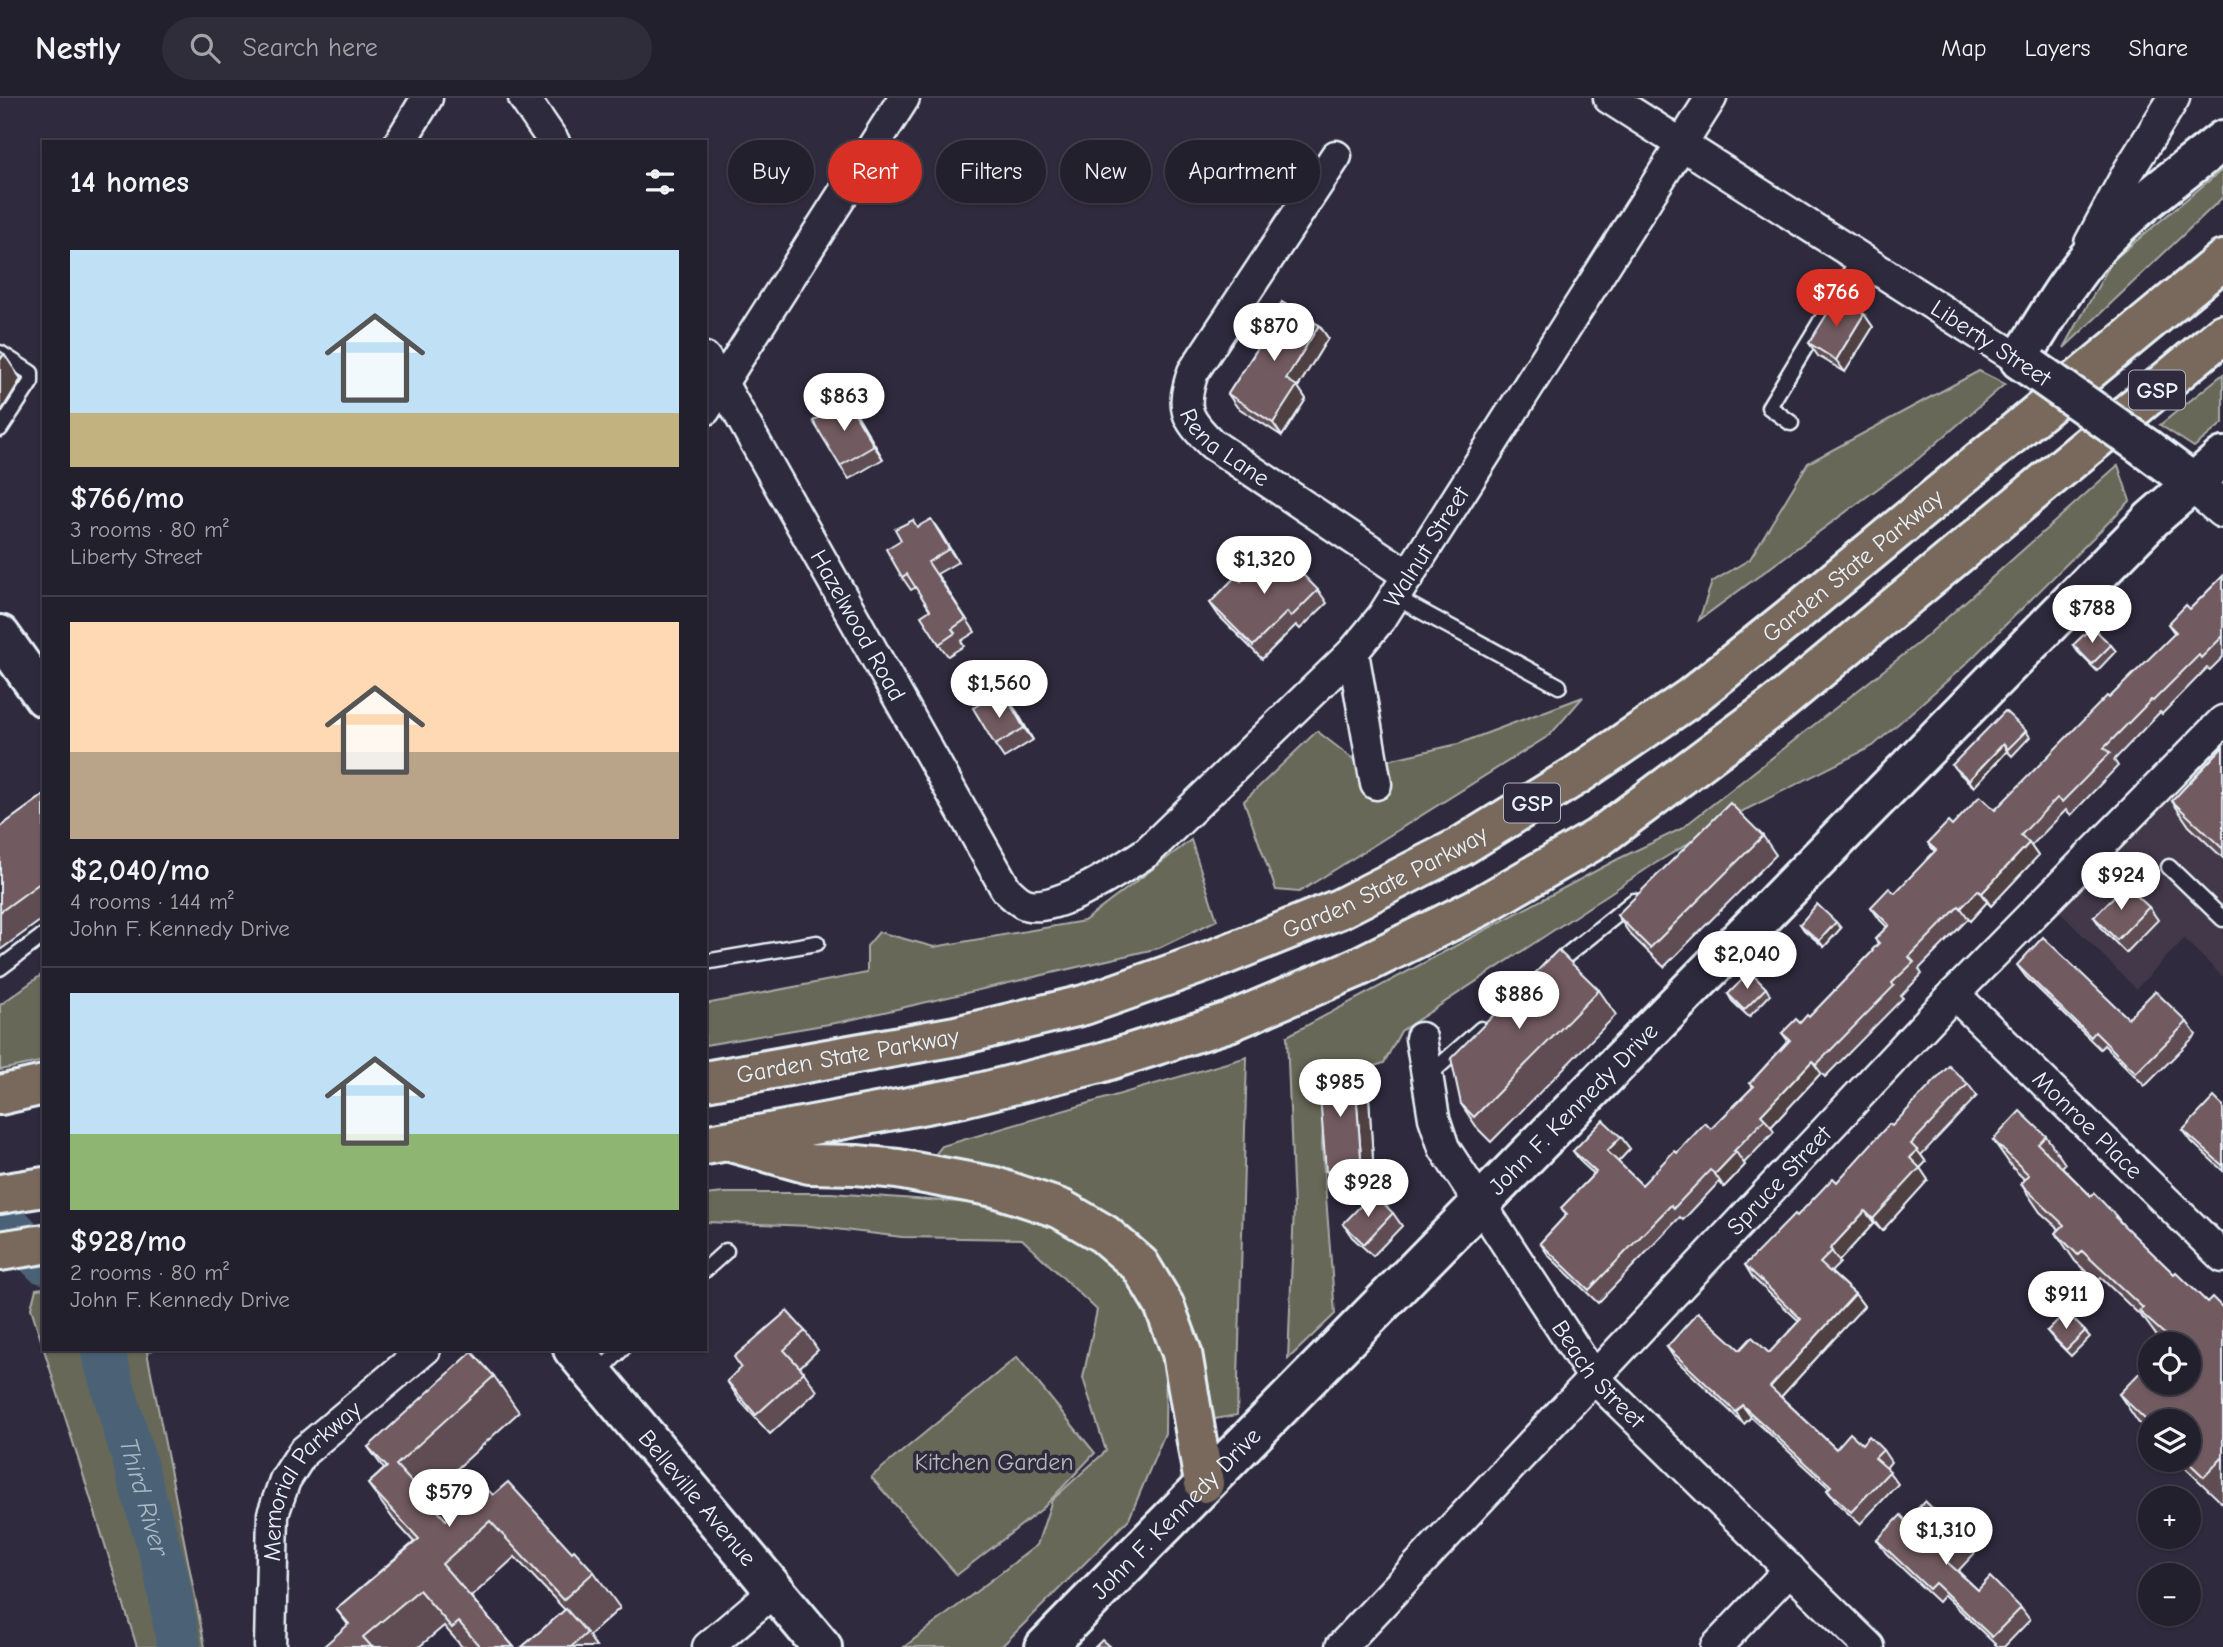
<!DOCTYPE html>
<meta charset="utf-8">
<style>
body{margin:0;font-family:"Comic Neue",sans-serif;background:#2f2d3a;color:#f1f3f6;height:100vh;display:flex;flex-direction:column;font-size:26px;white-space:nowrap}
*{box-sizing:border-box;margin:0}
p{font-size:23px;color:#a3a3aa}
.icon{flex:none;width:38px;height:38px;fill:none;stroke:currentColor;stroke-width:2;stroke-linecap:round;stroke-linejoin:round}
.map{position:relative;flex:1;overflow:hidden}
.panel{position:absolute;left:42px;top:42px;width:665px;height:1211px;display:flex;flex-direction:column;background:#23202e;border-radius:0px;box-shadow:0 2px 5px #0004,0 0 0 2px #403e4a}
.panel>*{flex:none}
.hud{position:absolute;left:728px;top:42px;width:665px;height:63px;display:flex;gap:14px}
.buttons{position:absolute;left:2138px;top:1234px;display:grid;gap:14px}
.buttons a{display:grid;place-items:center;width:63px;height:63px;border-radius:50%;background:#23202e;box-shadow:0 2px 5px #0004,0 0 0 2px #403e4a;font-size:35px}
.price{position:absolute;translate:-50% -60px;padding:0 16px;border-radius:24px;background:#fff;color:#222;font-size:23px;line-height:46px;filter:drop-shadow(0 2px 4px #0008)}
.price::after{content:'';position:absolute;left:50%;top:42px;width:21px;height:16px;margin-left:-10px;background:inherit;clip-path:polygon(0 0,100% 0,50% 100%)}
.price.current{background:#d93025;color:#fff}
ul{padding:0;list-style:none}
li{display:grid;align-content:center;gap:14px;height:371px;padding:0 28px}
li+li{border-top:2px solid #403e4a}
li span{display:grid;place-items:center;height:217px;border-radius:0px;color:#555}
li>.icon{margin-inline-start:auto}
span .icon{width:126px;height:126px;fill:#fffc;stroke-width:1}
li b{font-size:30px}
h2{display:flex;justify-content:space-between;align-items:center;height:84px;padding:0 28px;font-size:30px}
.pill{padding:0 24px;border-radius:32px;background:#23202e;box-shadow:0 2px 5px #0004,0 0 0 2px #403e4a;font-size:24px;line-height:63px}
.pill.current{background:#d93025;color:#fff}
header{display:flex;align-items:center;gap:42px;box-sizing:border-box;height:98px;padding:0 35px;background:#23202e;border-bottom:2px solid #403e4a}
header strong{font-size:33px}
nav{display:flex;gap:38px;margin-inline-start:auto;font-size:24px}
.search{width:490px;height:63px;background:#2f2d3a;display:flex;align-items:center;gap:18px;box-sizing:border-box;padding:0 24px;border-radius:38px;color:#a3a3aa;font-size:26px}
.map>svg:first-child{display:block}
</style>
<header>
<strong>Nestly</strong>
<div class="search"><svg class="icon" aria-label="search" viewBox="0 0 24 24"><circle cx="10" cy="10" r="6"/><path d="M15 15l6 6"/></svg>Search here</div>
<nav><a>Map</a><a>Layers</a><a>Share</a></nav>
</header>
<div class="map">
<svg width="2223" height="1549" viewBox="0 0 2223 1549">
<rect width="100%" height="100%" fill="#2f2a3d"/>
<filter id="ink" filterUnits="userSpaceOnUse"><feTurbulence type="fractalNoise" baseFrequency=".0143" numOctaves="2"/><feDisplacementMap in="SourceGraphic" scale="14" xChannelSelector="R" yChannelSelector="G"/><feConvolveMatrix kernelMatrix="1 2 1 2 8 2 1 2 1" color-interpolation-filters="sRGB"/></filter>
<g filter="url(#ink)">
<path fill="#433848" d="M2223,610V879L2184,841L2136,891L2043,797Z"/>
<g fill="#676859" stroke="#a8aca8" stroke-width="2">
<path d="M2223,71V99L2064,250L2112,163Z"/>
<path d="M1979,273L2005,286L1918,361L1699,522L1712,484L1750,461L1808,365Z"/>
<path d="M2223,276V325L2194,349L2160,327Z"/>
<path d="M2118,367L2130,403L1964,568L1873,648L1741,714L1651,768L1401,933L1384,965L1325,984L1322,1046L1335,1216L1288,1261L1294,1110L1287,938L1618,761L1681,731L1921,543Z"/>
<path d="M1583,599L1550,637L1299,794L1276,792L1244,703L1317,633L1362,668L1458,646Z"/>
<path d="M1191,742L1217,822L1159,850L841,924L705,947V906L867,875V848L879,834L934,849L1084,823Z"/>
<path d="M44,875V963L0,972V907Z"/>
<path d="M1247,959L1237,1317L1209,1322L1149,1158L929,1064L942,1048Z"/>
<path d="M724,1095H831L972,1105L1076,1136L1132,1187L1166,1253L1165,1335L1129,1421L1001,1549H904L1037,1447L1052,1402L1106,1353L1083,1280L1097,1212L1022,1141L902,1139L810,1128L705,1124V1097Z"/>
<path d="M44,1190V1251H155L147,1254L205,1549H137L31,1210L36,1191Z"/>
<path d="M1017,1259L1095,1355L1042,1411L957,1477L871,1379Z"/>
</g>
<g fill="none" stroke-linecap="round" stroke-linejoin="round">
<g stroke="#4b6276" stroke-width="44">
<path d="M0,1119L44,1164"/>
<path id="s1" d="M102,1251L166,1474L179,1549"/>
</g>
<g stroke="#e8f1f8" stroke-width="19">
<g id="service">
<path d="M0,255L31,275V284L0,331"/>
<path d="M1791,325L1769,309L1859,160"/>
<path d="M1395,499L1559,588"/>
<path d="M2169,769L2223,821"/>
<path d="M705,864L817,845"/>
<path d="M1552,869L1634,803"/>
<path d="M0,870L44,837"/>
<path d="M1428,978L1481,931"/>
<path d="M705,1172L726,1153"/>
<path d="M596,1277L622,1251"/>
</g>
</g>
<g stroke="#e8f1f8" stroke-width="35">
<g id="minor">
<path d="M524,0L554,44"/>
<path d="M1609,0L2020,262"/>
<path d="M400,44L427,0"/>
<path id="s2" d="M1336,58L1193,274C1181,310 1185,320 1212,346L1409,478"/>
<path d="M2090,145L2128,74L2174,0"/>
<path id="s3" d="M705,260L722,285L1006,791C1011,796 1017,802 1023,805C1051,819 1123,770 1147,754L1353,554L1382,519L1711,0"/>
<path d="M705,312L904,0"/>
<path d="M1353,554L1376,686"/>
<path id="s4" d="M1954,896L2223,1159"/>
<path id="s5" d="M1421,940L1434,1020L1444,1050L1594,1280L1869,1549"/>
<path id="s6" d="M270,1549L273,1416L285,1382L303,1354L425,1251"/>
<path d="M708,1549L774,1493"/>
<path id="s7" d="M1341,1549L1954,896L2223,623"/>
<path d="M1716,1549L1790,1471"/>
</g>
</g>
<g stroke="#e8f1f8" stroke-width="42">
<path id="tertiary" d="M2193,385L2223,411"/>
</g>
<g stroke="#e8f1f8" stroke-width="44">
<g id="secondary">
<path d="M2032,270L2020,262C2045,223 2068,181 2099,147C2136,107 2182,75 2223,42"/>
<path d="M2146,350L2193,385"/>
<path d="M0,537L44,599"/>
<path id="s8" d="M573,1251L822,1549"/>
<path id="s9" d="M1045,1549L2152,421L2223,359"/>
</g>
</g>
<g stroke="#e8f1f8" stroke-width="44">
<g id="motorway">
<path id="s10" d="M705,983L956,938L1084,907L1217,860L1339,811L1460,749L1577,677L1690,600L1791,519L2223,162"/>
<path d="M0,997L44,987"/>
<path d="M734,1045L809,1066L856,1067L898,1071L995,1089L1061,1111L1104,1136L1140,1167L1164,1207L1182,1255L1204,1385"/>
<path d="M705,1047L963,999L1100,965L1229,924L1356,870L1479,809L1598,740L1779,605L2223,236"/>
<path d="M0,1096L44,1089"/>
<path d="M0,1153L44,1146"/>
</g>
</g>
<use href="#service" stroke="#2f2a3d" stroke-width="14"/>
<use href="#minor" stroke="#2f2a3d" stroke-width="30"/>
<use href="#tertiary" stroke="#2f2a3d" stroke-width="37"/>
<use href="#secondary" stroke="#2f2a3d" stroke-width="38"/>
<use href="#motorway" stroke="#78695c" stroke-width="38"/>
<g stroke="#e8f1f8" stroke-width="44" stroke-linecap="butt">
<path id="secondary-bridge" d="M2032,270L2146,350"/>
</g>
<use href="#secondary-bridge" stroke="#2f2a3d" stroke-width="38"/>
</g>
<g fill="#614d53" stroke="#e8f1f8" stroke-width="2">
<path d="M1864,216L1873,229L1845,274L1818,258L1809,245Z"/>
<path d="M1319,227L1328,240L1298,289L1306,301L1282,338L1237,309L1228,296L1257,251L1255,248Z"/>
<path d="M856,315L883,361L849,381L840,368Z"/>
<path d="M918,428L940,434L958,464L937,476L975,534L961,543L964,548L948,558L939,546L930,512L916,489L911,492L902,479L901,442Z"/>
<path d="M2223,478V559L2210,572L2207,570L2162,616L2160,614L2114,662L2118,668L2071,717L2066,712L2031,748L2038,758L1991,808L1987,804L1970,823L1968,821L1919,871L1922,876L1901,898L1903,900L1825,979L1821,975L1771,1029L1774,1034L1744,1065L1745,1067L1724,1089L1719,1084L1683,1122L1680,1119L1598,1205L1549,1158L1540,1145L1566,1117L1561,1110L1594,1076L1582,1065L1573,1053L1621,1039L1630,1051L1618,1064L1642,1087L1677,1055L1711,1031L1753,989L1750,985L1788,943L1782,935L1809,919L1873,853L1878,846L1875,841L1887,829L1880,822L1871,809L1895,795L1935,754L1928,745L1952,728L1995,712L2175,536L2168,526L2190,511Z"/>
<path d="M1241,483L1318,492L1327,505L1300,531L1296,527L1262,561L1219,518L1210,505Z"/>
<path d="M2073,547H2111L2116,553L2097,573L2078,554Z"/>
<path d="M1008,602L1017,614L1033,642L1004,660L995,647L996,607Z"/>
<path d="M2026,633L2030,639L2012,658L2007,653L1974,689L1957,673L1952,667Z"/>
<path d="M2223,649V760L2189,728L2172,703Z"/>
<path d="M44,697V820L0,852V729Z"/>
<path d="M1763,738L1776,757L1664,869L1630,836L1617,817Z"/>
<path d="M2149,809L2158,822L2126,855L2103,832L2094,819Z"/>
<path d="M1800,826L1841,830L1824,849L1804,832Z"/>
<path d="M2017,867L2128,920L2187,924L2196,937L2145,988L2104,947L2100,951L2026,879Z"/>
<path d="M1766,890L1770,897L1749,919L1732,903L1728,896Z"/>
<path d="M1599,892L1616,917L1491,1044L1478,1031L1461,1006Z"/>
<path d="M1368,984L1375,1092H1339L1326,1073Z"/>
<path d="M1968,986L1977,998L1921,1057L1926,1064L1920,1070L1928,1082L1882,1133L1874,1125L1839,1163L1840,1165L1831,1174L1855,1196L1864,1208L1781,1299L1836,1351L1862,1346L1883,1352L1891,1364L1886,1370L1898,1386L1860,1426L1836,1404L1827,1392L1829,1390L1751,1319L1744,1326L1675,1261L1667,1249L1740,1252L1769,1255L1799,1223L1753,1180L1745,1167L1797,1118L1837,1084L1892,1028Z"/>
<path d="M2223,1008V1073L2192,1044L2183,1032Z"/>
<path d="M2046,1038L2065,1066L2062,1069L2091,1098L2116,1118L2124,1128L2174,1176L2207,1204L2223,1210V1406L2177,1362H2189L2151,1323V1336L2138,1324L2119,1296L2189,1246H2164L2159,1241L2145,1222L2101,1180L2097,1184L2075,1163L2056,1135L2059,1131L2040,1114L2021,1086L2025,1082L2012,1069L1993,1042Z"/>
<path d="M1393,1115L1402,1128L1373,1158L1352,1139L1343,1126Z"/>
<path d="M805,1233L818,1252L800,1269L817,1293L770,1336L740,1303L727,1283Z"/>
<path d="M2047,1233H2085L2090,1239L2071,1258L2052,1239Z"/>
<path d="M494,1278L519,1314L425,1400L446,1422L493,1397L572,1454L594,1474L620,1510L589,1538L596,1549H522L565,1512L515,1459L471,1499L514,1549H462L444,1528L419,1549H325L348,1527L336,1511L414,1444L394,1422L368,1386L384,1371L368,1349Z"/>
<path d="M1906,1423L1966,1443L1975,1455L1958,1473L1978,1492L2021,1510L2030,1522L2004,1549H1998L1944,1497L1938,1504L1886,1455L1877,1442Z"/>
</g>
<g fill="#4f3f43" stroke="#e8f1f8" stroke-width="2">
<path d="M1864,216L1873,229L1845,274L1836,262Z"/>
<path d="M1319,227L1328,240L1298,289L1306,301L1282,338L1273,325L1286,281Z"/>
<path d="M4,256L21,281L0,315V262Z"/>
<path d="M847,302L856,315L883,361L874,348Z"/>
<path d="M931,421L940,434L958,464L949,451Z"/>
<path d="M1008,602L1017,614L1033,642L1024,630Z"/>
<path d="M2003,646L2007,653L1974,689L1969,682Z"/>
<path d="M2029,745L2038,758L1991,808L1982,795Z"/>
<path d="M1978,792L1987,804L1970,823L1961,810Z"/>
<path d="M1836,824L1841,830L1824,849L1819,843Z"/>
<path d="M1812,963L1821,975L1771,1029L1761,1017Z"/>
<path d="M1354,965L1368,984L1375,1092L1362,1073Z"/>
<path d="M1621,1039L1630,1051L1616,1066L1607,1053Z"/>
<path d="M1917,1052L1926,1064L1920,1070L1928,1082L1882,1133L1873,1121L1910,1060Z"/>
<path d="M1736,1054L1745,1067L1724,1089L1715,1076Z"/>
<path d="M1865,1113L1874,1125L1839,1163L1830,1151Z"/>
<path d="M1855,1196L1864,1208L1779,1301L1770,1289Z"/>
<path d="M1742,1307L1751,1319L1744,1326L1736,1314Z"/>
</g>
<g fill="#715a60" stroke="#e8f1f8" stroke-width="2">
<path d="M1837,200L1864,216L1836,262L1809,245Z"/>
<path d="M1282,204L1319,227L1286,281L1297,288L1273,325L1228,296L1258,250L1255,248Z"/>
<path d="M0,253L4,256L0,262Z"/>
<path d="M847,302L874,348L840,368L813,323Z"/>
<path d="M931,421L949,451L928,464L966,521L952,531L955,535L939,546L921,518L930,512L907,476L902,479L886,451L901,442L895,431L913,422L917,429Z"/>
<path d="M1276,449L1318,492L1291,519L1287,514L1253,548L1210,505L1236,478L1241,483Z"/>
<path d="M2223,478V538L2201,560L2199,557L2153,603L2151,602L2104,650L2110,655L2062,704L2057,700L2021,737L2029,745L1982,795L1978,792L1961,810L1959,808L1909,859L1914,864L1892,885L1894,888L1816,967L1812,963L1761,1017L1765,1021L1734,1053L1736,1054L1715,1076L1710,1072L1674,1110L1671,1107L1589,1192L1540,1145L1567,1116L1561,1110L1596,1074L1573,1053L1603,1022L1621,1039L1607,1053L1642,1087L1674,1053L1677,1055L1705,1025L1711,1031L1754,988L1750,985L1790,942L1782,935L1796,921L1800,925L1807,917L1809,919L1873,853L1872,852L1879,845L1875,841L1889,827L1871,809L1889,790L1895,795L1936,752L1928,745L1948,724L1952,728L1980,698L1995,712L2107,598L2109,600L2176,534L2168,526L2186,507L2190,511Z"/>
<path d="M2092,529L2111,547L2092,566L2073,547Z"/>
<path d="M990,600L995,607L1008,602L1024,630L995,647L973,610Z"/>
<path d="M2005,613L2026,633L2008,651L2003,646L1969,682L1952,667Z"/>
<path d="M2223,649V751L2172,703Z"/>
<path d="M44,697V782L0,814V729Z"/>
<path d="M1730,705L1763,738L1650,850L1617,817Z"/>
<path d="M2125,787L2149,809L2117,842L2094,819Z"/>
<path d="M1817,806L1836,824L1819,843L1800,826Z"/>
<path d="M2043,839L2128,920L2155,893L2187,924L2136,975L2095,934L2091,939L2017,867Z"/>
<path d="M1558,852L1599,892L1474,1019L1461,1006L1451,960Z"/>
<path d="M1750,874L1766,890L1744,912L1728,896Z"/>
<path d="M1354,965L1362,1073H1326L1318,972Z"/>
<path d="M1949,968L1968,986L1911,1046L1917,1052L1910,1060L1920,1070L1873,1121L1865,1113L1830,1151L1832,1153L1820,1165L1855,1196L1770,1289L1836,1351L1850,1335L1862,1346L1869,1338L1883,1352L1875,1360L1890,1373L1851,1414L1827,1392L1831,1388L1742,1307L1736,1314L1667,1249L1698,1214L1740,1252L1752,1239L1769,1255L1801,1221L1745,1167L1795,1116L1797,1118L1833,1080L1837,1084L1889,1026L1892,1028Z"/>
<path d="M2214,999L2223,1008V1068L2183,1032Z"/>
<path d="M2020,1013L2046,1038L2038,1046L2091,1098L2094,1095L2116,1118L2115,1119L2174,1176L2176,1174L2207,1204L2212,1199L2223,1210V1359L2204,1379L2186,1362H2189V1323H2151V1327L2119,1296L2151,1263V1284H2189V1246H2167L2171,1242L2139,1213L2143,1210L2082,1153L2078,1157L2056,1135L2064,1127L2021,1086L2029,1077L1993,1042Z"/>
<path d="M1373,1095L1393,1115L1364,1146L1343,1126Z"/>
<path d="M787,1213L805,1233L784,1252L804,1274L756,1317L727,1283L741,1269L734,1259Z"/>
<path d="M2066,1214L2085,1233L2066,1252L2047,1233Z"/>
<path d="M472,1254L494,1278L396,1367L446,1422L484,1388L493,1397L508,1384L572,1454L574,1452L594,1474L563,1502L490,1423L442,1466L514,1549H480L459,1524L452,1530L419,1492L363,1539L372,1549H325L324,1548L349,1526L336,1511L419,1441L368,1386L387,1369L368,1349Z"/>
<path d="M1925,1403L1966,1443L1946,1463L1978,1492L1990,1479L2021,1510L1992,1539L1935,1485L1929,1491L1877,1442L1901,1417L1906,1423Z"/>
<path d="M566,1511L587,1535L571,1549H522Z"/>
<path d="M1102,1542L1110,1549H1095Z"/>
</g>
</g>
<g text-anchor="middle" stroke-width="7" stroke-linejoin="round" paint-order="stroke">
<g fill="#2f2a3d" stroke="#b0b5c0" stroke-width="2">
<rect x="2129" y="272.5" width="56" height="39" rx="5"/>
<rect x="1504" y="685.5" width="56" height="39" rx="5"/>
</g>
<g font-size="23" font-weight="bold" fill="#e8f1f8">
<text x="2157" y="300">GSP</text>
<text x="1532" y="713">GSP</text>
</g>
<g font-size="24" fill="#e8f1f8" stroke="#2f2a3d">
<text transform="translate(1991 245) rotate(33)" y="8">Liberty Street</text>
<text dy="8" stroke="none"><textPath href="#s2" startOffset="352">Rena Lane</textPath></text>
<text dy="8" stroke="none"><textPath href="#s3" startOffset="1186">Walnut Street</textPath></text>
<text dy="8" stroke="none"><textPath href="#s10" startOffset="1279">Garden State Parkway</textPath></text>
<text dy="8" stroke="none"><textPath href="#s3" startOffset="308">Hazelwood Road</textPath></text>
<text dy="8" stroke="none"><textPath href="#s10" startOffset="712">Garden State Parkway</textPath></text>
<text dy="8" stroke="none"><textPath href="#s10" startOffset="145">Garden State Parkway</textPath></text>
<text dy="8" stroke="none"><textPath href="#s9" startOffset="754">John F. Kennedy Drive</textPath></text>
<text dy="8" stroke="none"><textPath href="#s4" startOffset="187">Monroe Place</textPath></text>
<text dy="8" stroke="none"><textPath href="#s7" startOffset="640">Spruce Street</textPath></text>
<text dy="8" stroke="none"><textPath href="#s5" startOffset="387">Beach Street</textPath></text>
<text dy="8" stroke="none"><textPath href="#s6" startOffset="180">Memorial Parkway</textPath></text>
<text dy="8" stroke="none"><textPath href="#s8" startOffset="194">Belleville Avenue</textPath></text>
<text dy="8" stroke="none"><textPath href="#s9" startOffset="187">John F. Kennedy Drive</textPath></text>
</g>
<g font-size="24" fill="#b4bab8" stroke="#2f2a3d">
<text x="994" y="1372">Kitchen Garden</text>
</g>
<g font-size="26" font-style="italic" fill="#a9b8c4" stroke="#2f2a3d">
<text dy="9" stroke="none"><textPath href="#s1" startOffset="154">Third River</textPath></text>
</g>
</g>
</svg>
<div class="buttons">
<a><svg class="icon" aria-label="locate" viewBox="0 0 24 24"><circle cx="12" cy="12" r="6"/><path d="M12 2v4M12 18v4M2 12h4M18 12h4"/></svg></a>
<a><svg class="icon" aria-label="layers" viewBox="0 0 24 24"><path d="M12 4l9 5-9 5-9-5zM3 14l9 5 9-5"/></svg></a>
<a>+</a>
<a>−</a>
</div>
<b class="price current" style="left:1836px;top:231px">$766</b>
<b class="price" style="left:1274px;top:265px">$870</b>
<b class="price" style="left:844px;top:335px">$863</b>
<b class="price" style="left:1264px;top:498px">$1,320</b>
<b class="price" style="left:2092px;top:547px">$788</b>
<b class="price" style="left:999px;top:622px">$1,560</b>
<b class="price" style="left:2121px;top:814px">$924</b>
<b class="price" style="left:1747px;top:893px">$2,040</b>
<b class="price" style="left:1519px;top:933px">$886</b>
<b class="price" style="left:1340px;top:1021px">$985</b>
<b class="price" style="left:1368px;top:1121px">$928</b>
<b class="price" style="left:2066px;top:1233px">$911</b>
<b class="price" style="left:449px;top:1431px">$579</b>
<b class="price" style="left:1946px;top:1469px">$1,310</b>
<div class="hud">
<a class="pill">Buy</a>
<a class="pill current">Rent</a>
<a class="pill">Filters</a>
<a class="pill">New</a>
<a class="pill">Apartment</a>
</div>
<section class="panel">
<h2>14 homes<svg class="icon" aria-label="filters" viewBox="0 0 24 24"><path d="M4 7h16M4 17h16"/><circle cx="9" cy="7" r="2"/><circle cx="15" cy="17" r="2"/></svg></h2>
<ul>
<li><span style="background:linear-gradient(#bfe0f5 75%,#c2b280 0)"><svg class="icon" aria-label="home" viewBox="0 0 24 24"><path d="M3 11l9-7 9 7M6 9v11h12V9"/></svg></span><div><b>$766/mo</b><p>3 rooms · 80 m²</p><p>Liberty Street</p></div></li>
<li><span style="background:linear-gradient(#ffd9b3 60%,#b9a48a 0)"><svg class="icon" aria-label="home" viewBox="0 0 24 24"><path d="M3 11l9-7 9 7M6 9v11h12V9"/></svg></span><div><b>$2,040/mo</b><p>4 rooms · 144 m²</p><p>John F. Kennedy Drive</p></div></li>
<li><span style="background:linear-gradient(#bfe0f5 65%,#8fb573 0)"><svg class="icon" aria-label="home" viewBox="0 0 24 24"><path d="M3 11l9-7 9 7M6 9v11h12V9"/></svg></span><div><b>$928/mo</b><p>2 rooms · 80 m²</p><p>John F. Kennedy Drive</p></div></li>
</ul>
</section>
</div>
